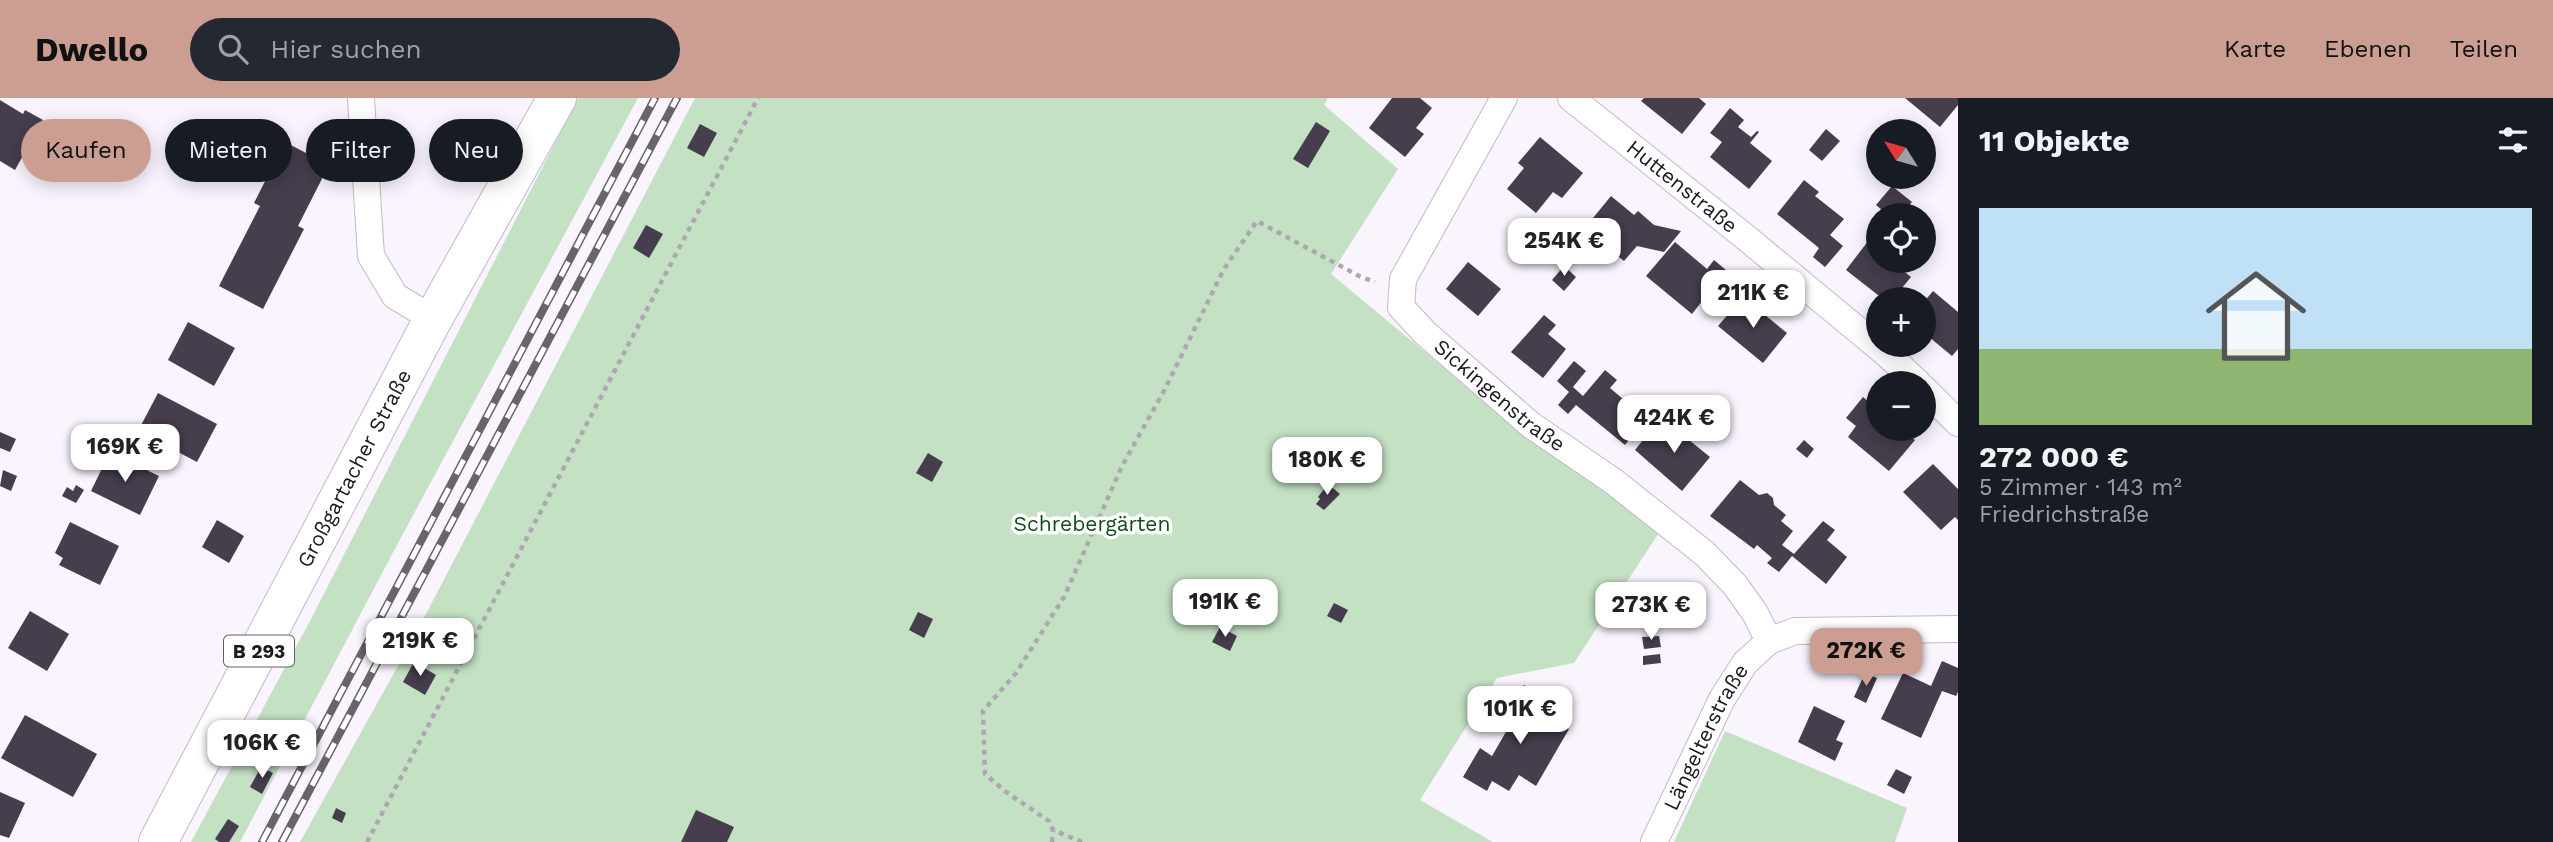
<!DOCTYPE html>
<html lang="de">
<meta charset="utf-8">
<style>
body{margin:0;font-family:"Work Sans",sans-serif;background:#242831;color:#f1f3f6;height:100vh;display:flex;flex-direction:column;font-size:26px;white-space:nowrap}
*{box-sizing:border-box;margin:0}
p{font-size:23px;color:#9ea1a6}
.icon{flex:none;width:38px;height:38px;fill:none;stroke:currentColor;stroke-width:2;stroke-linecap:round;stroke-linejoin:round}
.map{position:relative;flex:1;overflow:hidden}
.panel{display:flex;flex-direction:column;background:#171b24;width:595px}
.panel>*{flex:none}
.top-card{position:absolute;left:21px;top:21px;width:665px;height:63px;display:flex;gap:14px}
.needle{width:46px;rotate:307deg}
.tools{position:absolute;left:1866px;top:21px;display:grid;gap:14px}
.tools a{display:grid;place-items:center;width:70px;height:70px;border-radius:50%;background:#171b24;box-shadow:0 4px 18px #0003;font-size:35px}
.price{position:absolute;translate:-50% -60px;padding:0 16px;border-radius:14px;background:#fff;color:#222;font-size:23px;line-height:46px;filter:drop-shadow(0 2px 4px #0008)}
.price::after{content:'';position:absolute;left:50%;top:42px;width:21px;height:16px;margin-left:-10px;background:inherit;clip-path:polygon(0 0,100% 0,50% 100%)}
.price.current{background:#cc9e92;color:#111}
ul{padding:0;list-style:none}
li{display:grid;align-content:center;gap:14px;height:371px;padding:0 21px}
li span{display:grid;place-items:center;height:217px;border-radius:0px;color:#555}
li>.icon{margin-inline-start:auto}
span .icon{width:126px;height:126px;fill:#fffc;stroke-width:1}
li b{font-size:30px}
h2{display:flex;justify-content:space-between;align-items:center;height:84px;padding:0 21px;font-size:30px}
.tag{padding:0 24px;border-radius:32px;background:#171b24;box-shadow:0 4px 18px #0003;font-size:24px;line-height:63px}
.tag.current{background:#cc9e92;color:#111}
header{display:flex;align-items:center;gap:42px;box-sizing:border-box;height:98px;padding:0 35px;background:#cc9e92;color:#111}
header strong{font-size:33px}
nav{display:flex;gap:38px;margin-inline-start:auto;font-size:24px}
.search{width:490px;height:63px;background:#242831;display:flex;align-items:center;gap:18px;box-sizing:border-box;padding:0 24px;border-radius:38px;color:#9ea1a6;font-size:26px}
main{display:flex;flex:1;min-height:0}
.map>svg:first-child{display:block}
</style>
<header>
<strong>Dwello</strong>
<div class="search"><svg class="icon" aria-label="search" viewBox="0 0 24 24"><circle cx="10" cy="10" r="6"/><path d="M15 15l6 6"/></svg>Hier suchen</div>
<nav><a>Karte</a><a>Ebenen</a><a>Teilen</a></nav>
</header>
<main>
<div class="map">
<svg width="1958" height="744" viewBox="0 0 1958 744">
<rect width="100%" height="100%" fill="#f9f4fd"/>
<g fill="#c4e1c4">
<path d="M578,0H638L397,447L240,744H191L311,521Z"/>
<path d="M695,0H1328L1324,7L1398,71L1331,176L1520,333L1662,430L1574,565L1497,580L1420,702L1493,744H300L414,539Z"/>
<path d="M1725,633L1907,710L1895,744H1674Z"/>
</g>
<g fill="#463d4d">
<path d="M1392,0H1420L1432,10L1416,30L1424,36L1405,59L1369,30Z"/>
<path d="M1644,0H1699L1706,6L1682,36L1641,3Z"/>
<path d="M1905,0H1958V7L1940,29Z"/>
<path d="M0,2L23,16L25,12L43,22L15,72L0,63Z"/>
<path d="M1730,10L1744,22L1738,29L1751,39L1757,33L1759,34L1750,45L1772,63L1749,91L1710,59L1722,44L1710,35Z"/>
<path d="M1316,24L1330,33L1308,70L1293,61Z"/>
<path d="M700,26L717,35L704,59L687,50Z"/>
<path d="M1826,31L1840,43L1822,63L1809,52Z"/>
<path d="M1540,39L1583,75L1562,100L1553,94L1536,115L1507,91L1524,70L1518,65Z"/>
<path d="M285,44L329,67L298,128L304,131L263,211L219,188L260,108L254,105Z"/>
<path d="M1804,82L1819,94L1815,98L1844,121L1830,137L1843,148L1825,169L1813,159L1819,150L1777,116Z"/>
<path d="M1892,88L1912,104L1901,117H1888L1876,107Z"/>
<path d="M1611,98L1634,117L1638,113L1654,127L1681,133L1664,154L1637,148L1624,163L1584,131Z"/>
<path d="M646,127L663,136L649,160L633,150Z"/>
<path d="M1872,138L1878,143V163H1891L1911,179L1893,201H1883L1846,172Z"/>
<path d="M1675,144L1707,171L1714,162L1738,182L1717,206L1707,197L1692,216L1646,178Z"/>
<path d="M1468,164L1501,191L1478,218L1446,191Z"/>
<path d="M1564,168L1576,179L1564,193L1552,182Z"/>
<path d="M1933,193L1958,214V251L1952,258L1923,234V205Z"/>
<path d="M1743,199L1787,235L1763,265L1718,228Z"/>
<path d="M1544,217L1556,227L1548,236L1566,251L1543,280L1511,254Z"/>
<path d="M188,224L235,250L214,288L168,262Z"/>
<path d="M1574,263L1586,273L1573,289L1583,298L1605,272L1617,282L1610,290L1630,307L1621,318L1637,331L1625,347L1576,307L1568,316L1558,307L1569,294L1557,283Z"/>
<path d="M158,295L217,326L197,364L138,333Z"/>
<path d="M1863,299L1878,312V331H1901L1915,342L1889,373L1848,339L1856,328L1846,320Z"/>
<path d="M1677,324L1693,337L1689,342L1710,359L1682,393L1635,352L1651,332L1662,341Z"/>
<path d="M0,334L16,341L10,354L0,350Z"/>
<path d="M1804,342L1814,351L1807,360L1796,351Z"/>
<path d="M110,354L159,378L140,417L91,393Z"/>
<path d="M928,355L943,364L932,384L916,375Z"/>
<path d="M1933,366L1958,391V422L1955,419L1941,432L1903,394Z"/>
<path d="M3,372L17,378L11,393L0,388Z"/>
<path d="M1740,382L1759,397L1767,395L1773,400L1774,407L1786,417L1781,423L1793,433L1782,447L1794,456L1823,423L1835,432L1827,442L1847,459L1826,486L1792,458L1779,474L1767,465L1772,460L1757,447L1754,451L1710,418Z"/>
<path d="M1328,386L1340,396L1324,412L1316,406L1320,401L1318,399Z"/>
<path d="M76,387L84,392L76,405L62,398L67,389L73,393Z"/>
<path d="M217,422L244,438L229,465L202,449Z"/>
<path d="M70,424L119,448L100,487L59,467L63,460L55,455Z"/>
<path d="M1334,505L1348,512L1341,525L1327,518Z"/>
<path d="M30,513L69,536L47,573L8,550Z"/>
<path d="M918,514L933,521L924,540L909,532Z"/>
<path d="M1220,529L1237,538L1230,553L1212,544Z"/>
<path d="M1659,538L1661,549L1644,551L1642,539Z"/>
<path d="M1660,556L1661,565L1643,567V558Z"/>
<path d="M1942,563L1958,570V594L1956,598L1942,593L1921,640L1881,621L1903,575L1931,588Z"/>
<path d="M414,564L436,577L425,597L403,584Z"/>
<path d="M1865,575L1877,580L1866,605L1854,599Z"/>
<path d="M1524,587L1548,601L1540,615L1569,631L1536,688L1519,677L1509,693L1492,683L1487,693L1463,679L1480,650L1492,658L1514,620L1507,616Z"/>
<path d="M1814,608L1845,623L1836,642L1843,645L1835,663L1798,644Z"/>
<path d="M25,617L97,656L73,699L1,660Z"/>
<path d="M261,669L273,675L262,696L250,689Z"/>
<path d="M1896,671L1912,679L1904,696L1887,687Z"/>
<path d="M0,694L25,705L9,740L0,737Z"/>
<path d="M336,710L346,715L342,725L332,720Z"/>
<path d="M696,712L734,729L727,744H681Z"/>
<path d="M228,721L239,728L229,744H219L215,741Z"/>
</g>
<g fill="none" stroke-linecap="round" stroke-linejoin="round">
<g stroke="#c3b8cc" stroke-width="28">
<g id="street">
<path d="M361,0L371,158L395,198L433,221"/>
<path id="s1" d="M1504,0L1403,181L1401,209L1425,235L1531,327L1613,383L1704,455L1735,487L1755,515L1769,543"/>
<path id="s2" d="M1571,0L1744,138L1888,257L1918,285"/>
<path d="M1923,290L1958,325"/>
<path id="s3" d="M1654,744L1722,601L1745,565L1769,543L1795,533L1958,531"/>
</g>
</g>
<g stroke="#c3b8cc" stroke-width="40">
<g id="primary">
<path id="s4" d="M158,744L433,221L557,0"/>
</g>
</g>
<g stroke="#ada8b0" stroke-width="4.5" stroke-dasharray="5 5" stroke-linecap="butt">
<path d="M367,744L758,0"/>
<path d="M1052,744L1053,732"/>
<path d="M1082,744L1053,732L1049,723L1006,694L985,676L983,613L1016,575L1064,499L1122,368L1164,293L1224,171L1257,123L1361,179L1375,184"/>
</g>
<use href="#street" stroke="#fff" stroke-width="26"/>
<use href="#primary" stroke="#fff" stroke-width="38"/>
<g stroke="#68646c" stroke-width="8">
<g id="rail">
<path d="M262,744L655,0"/>
<path d="M282,744L677,0"/>
</g>
</g>
<use href="#rail" stroke="#fff" stroke-width="5" stroke-dasharray="16" stroke-linecap="butt"/>
</g>
<g text-anchor="middle" stroke-width="7" stroke-linejoin="round" paint-order="stroke">
<rect fill="#fff" stroke="#615e63" stroke-width="2" x="224" y="537.5" width="70" height="31" rx="5"/>
<g font-size="19" font-weight="bold" fill="#1d1920">
<text x="259" y="560">B 293</text>
</g>
<g font-size="21" fill="#1d1920" stroke="#fff">
<text dy="7" stroke="none"><textPath href="#s2" startOffset="142">Huttenstraße</textPath></text>
<text dy="7" stroke="none"><textPath href="#s1" startOffset="368">Sickingenstraße</textPath></text>
<text dy="7" stroke="none"><textPath href="#s4" startOffset="422">Großgartacher Straße</textPath></text>
<text dy="7" stroke="none"><textPath href="#s3" startOffset="117">Längelterstraße</textPath></text>
</g>
<g font-size="21" fill="#114c19" stroke="#fff">
<text x="1092" y="433">Schrebergärten</text>
</g>
</g>
</svg>
<div class="tools">
<a><svg class="needle" viewBox="-14 -14 28 28"><path d="M0-13l5 13h-10z" fill="#e53935"/><path d="M0 13l5-13h-10z" fill="#9ea1a6"/></svg></a>
<a><svg class="icon" aria-label="locate" viewBox="0 0 24 24"><circle cx="12" cy="12" r="6"/><path d="M12 2v4M12 18v4M2 12h4M18 12h4"/></svg></a>
<a>+</a>
<a>−</a>
</div>
<b class="price" style="left:1564px;top:180px">254K €</b>
<b class="price" style="left:1753px;top:232px">211K €</b>
<b class="price" style="left:1674px;top:357px">424K €</b>
<b class="price" style="left:125px;top:386px">169K €</b>
<b class="price" style="left:1327px;top:399px">180K €</b>
<b class="price" style="left:1225px;top:541px">191K €</b>
<b class="price" style="left:1651px;top:544px">273K €</b>
<b class="price" style="left:420px;top:580px">219K €</b>
<b class="price current" style="left:1866px;top:590px">272K €</b>
<b class="price" style="left:1520px;top:648px">101K €</b>
<b class="price" style="left:262px;top:682px">106K €</b>
<div class="top-card">
<a class="tag current">Kaufen</a>
<a class="tag">Mieten</a>
<a class="tag">Filter</a>
<a class="tag">Neu</a>
</div>
</div>
<section class="panel">
<h2>11 Objekte<svg class="icon" aria-label="filters" viewBox="0 0 24 24"><path d="M4 7h16M4 17h16"/><circle cx="9" cy="7" r="2"/><circle cx="15" cy="17" r="2"/></svg></h2>
<ul>
<li><span style="background:linear-gradient(#bfe0f5 65%,#8fb573 0)"><svg class="icon" aria-label="home" viewBox="0 0 24 24"><path d="M3 11l9-7 9 7M6 9v11h12V9"/></svg></span><div><b>272 000 €</b><p>5 Zimmer · 143 m²</p><p>Friedrichstraße</p></div></li>
</ul>
</section>
</main>
